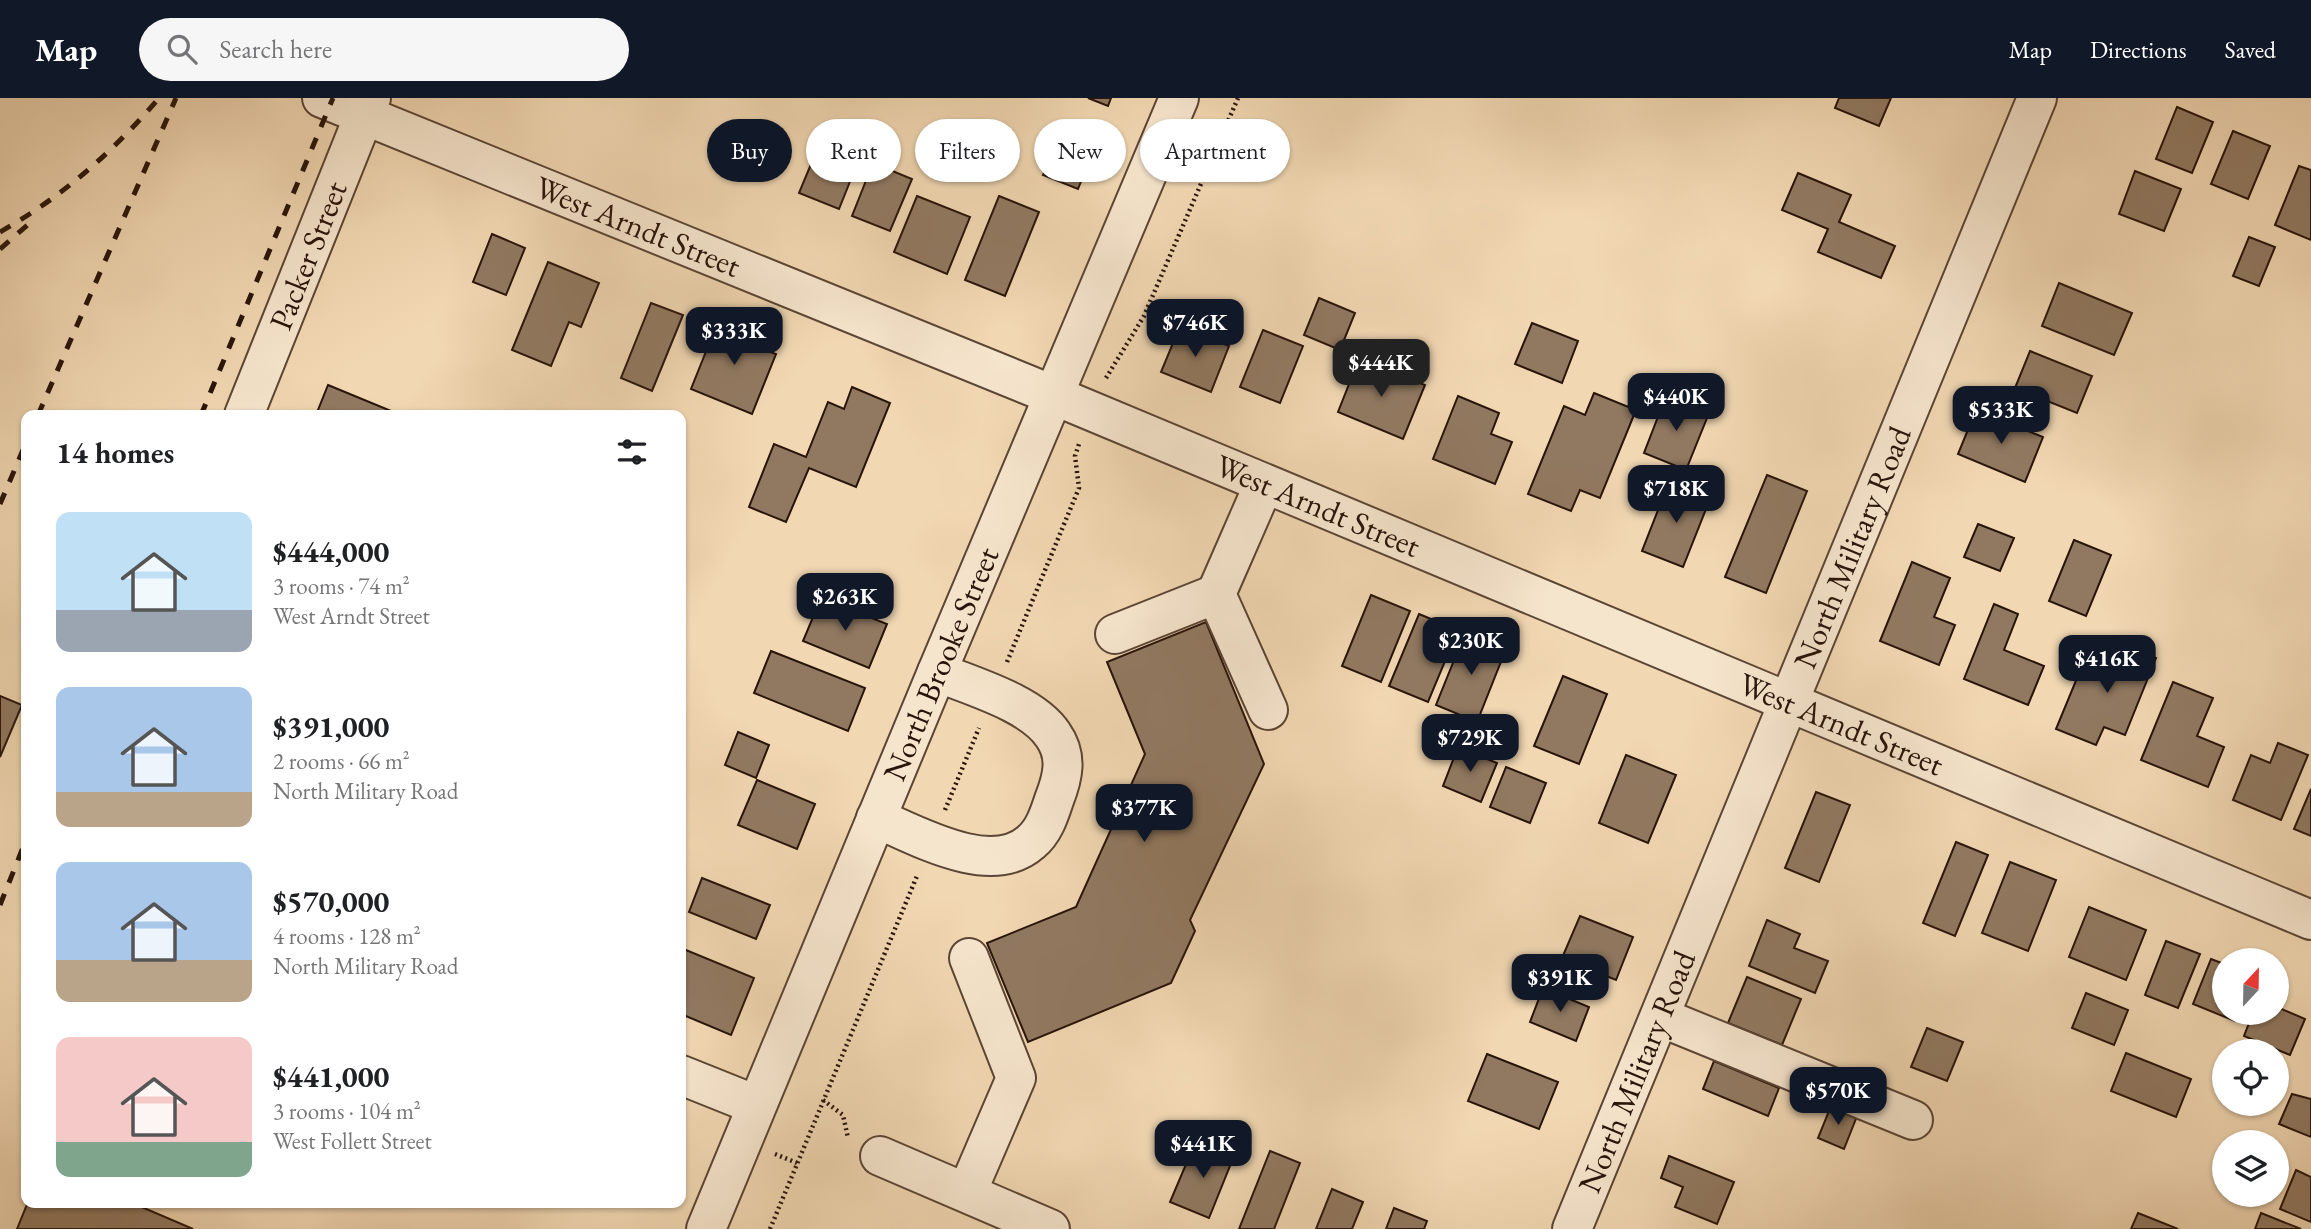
<!DOCTYPE html>
<meta charset="utf-8">
<style>
body{margin:0;font-family:"EB Garamond",serif;background:#f6f6f6;color:#202124;height:100vh;display:flex;flex-direction:column;font-size:26px;white-space:nowrap}
*{box-sizing:border-box;margin:0}
p{font-size:23px;color:#757577}
.icon{flex:none;width:38px;height:38px;fill:none;stroke:currentColor;stroke-width:2;stroke-linecap:round;stroke-linejoin:round}
.map{position:relative;flex:1;overflow:hidden}
.panel{position:absolute;left:21px;top:312px;width:665px;height:798px;display:flex;flex-direction:column;background:#fff;border-radius:14px;box-shadow:0 2px 5px #0004}
.panel>*{flex:none}
.banner{position:absolute;left:707px;top:21px;width:665px;height:63px;display:flex;gap:14px}
.needle{width:46px;rotate:22deg}
.controls{position:absolute;left:2212px;top:850px;display:grid;gap:14px}
.controls a{display:grid;place-items:center;width:77px;height:77px;border-radius:50%;background:#fff;box-shadow:0 2px 5px #0004;font-size:35px}
.price{position:absolute;translate:-50% -60px;padding:0 16px;border-radius:14px;background:#111827;color:#fff;font-size:23px;line-height:46px;filter:drop-shadow(0 2px 4px #0008)}
.price::after{content:'';position:absolute;left:50%;top:42px;width:21px;height:16px;margin-left:-10px;background:inherit;clip-path:polygon(0 0,100% 0,50% 100%)}
.price.on{background:#222;color:#fff}
ul{padding:0;list-style:none}
li{display:flex;align-items:center;gap:21px;height:175px;padding:0 35px}
li span{display:grid;place-items:center;flex:none;width:196px;height:140px;border-radius:14px;color:#555}
li>.icon{margin-inline-start:auto}
span .icon{width:84px;height:84px;fill:#fffc;stroke-width:1}
li b{font-size:30px}
h2{display:flex;justify-content:space-between;align-items:center;height:84px;padding:0 35px;font-size:30px}
.tag{padding:0 24px;border-radius:32px;background:#fff;box-shadow:0 2px 5px #0004;font-size:24px;line-height:63px}
.tag.on{background:#111827;color:#fff}
header{display:flex;align-items:center;gap:42px;box-sizing:border-box;height:98px;padding:0 35px;background:#111827;color:#fff}
header strong{font-size:33px}
nav{display:flex;gap:38px;margin-inline-start:auto;font-size:24px}
.search{width:490px;height:63px;background:#f6f6f6;display:flex;align-items:center;gap:18px;box-sizing:border-box;padding:0 24px;border-radius:38px;color:#757577;font-size:26px}
.map>svg:first-child{display:block}
</style>
<header>
<strong>Map</strong>
<div class="search"><svg class="icon" aria-label="search" viewBox="0 0 24 24"><circle cx="10" cy="10" r="6"/><path d="M15 15l6 6"/></svg>Search here</div>
<nav><a>Map</a><a>Directions</a><a>Saved</a></nav>
</header>
<div class="map">
<svg width="2311" height="1131" viewBox="0 0 2311 1131">
<rect width="100%" height="100%" fill="#f1d7b2"/>
<filter id="stains"><feTurbulence type="fractalNoise" baseFrequency=".00286" numOctaves="4"/><feColorMatrix values="0 0 0 0 .2 0 0 0 0 .09 0 0 0 0 .02 0 0 0 .5 -.17"/></filter>
<radialGradient id="worn" r=".72"><stop offset=".6" stop-color="#630" stop-opacity="0"/><stop offset="1" stop-color="#630" stop-opacity=".3"/></radialGradient>
<g fill="#917961" stroke="#29140a" stroke-width="2">
<path d="M1088,0H1111L1108,8Z"/>
<path d="M1839,0H1891L1879,28L1835,10Z"/>
<path d="M2177,9L2213,24L2192,75L2156,61Z"/>
<path d="M826,30L865,46L839,111L799,95Z"/>
<path d="M1061,32L1096,46L1078,91L1043,77Z"/>
<path d="M2233,33L2270,48L2248,101L2211,86Z"/>
<path d="M873,65L912,81L890,133L852,118Z"/>
<path d="M2299,68L2311,72V142L2275,127Z"/>
<path d="M2135,73L2181,91L2164,133L2119,116Z"/>
<path d="M1798,75L1851,97L1839,124L1895,148L1881,180L1818,154L1828,131L1782,112Z"/>
<path d="M917,98L970,119L947,176L894,154Z"/>
<path d="M999,98L1039,114L1005,198L965,182Z"/>
<path d="M492,136L525,150L506,197L473,184Z"/>
<path d="M2249,139L2275,149L2259,188L2233,178Z"/>
<path d="M548,164L599,185L581,229L569,224L551,268L512,252Z"/>
<path d="M2059,185L2132,215L2114,257L2042,228Z"/>
<path d="M1319,200L1355,215L1340,252L1304,237Z"/>
<path d="M651,205L683,217L652,293L621,280Z"/>
<path d="M719,221L761,238L757,249L776,256L752,316L691,291Z"/>
<path d="M1532,225L1578,243L1562,285L1515,266Z"/>
<path d="M1180,228L1229,248L1211,294L1161,274Z"/>
<path d="M1263,232L1303,248L1280,305L1240,289Z"/>
<path d="M2030,253L2092,278L2077,315L2015,290Z"/>
<path d="M1359,261L1425,287L1403,341L1338,314Z"/>
<path d="M328,287L396,315L395,317H316Z"/>
<path d="M852,289L890,305L856,389L809,370L786,424L749,409L774,346L806,359L828,304L844,311Z"/>
<path d="M1594,295L1636,312L1600,400L1580,392L1571,413L1528,396L1564,308L1585,317Z"/>
<path d="M1458,298L1499,315L1491,336L1512,344L1495,386L1433,361Z"/>
<path d="M1666,298L1709,315L1686,372L1644,355Z"/>
<path d="M1976,312L2043,339L2025,384L1958,356Z"/>
<path d="M1767,377L1807,393L1766,495L1725,479Z"/>
<path d="M1669,384L1710,401L1683,469L1642,453Z"/>
<path d="M1978,426L2014,440L2000,473L1964,459Z"/>
<path d="M2074,442L2111,457L2086,518L2049,503Z"/>
<path d="M1912,464L1950,480L1934,519L1955,527L1939,567L1880,543Z"/>
<path d="M1371,497L1410,513L1381,584L1342,568Z"/>
<path d="M821,500L887,526L869,570L803,543Z"/>
<path d="M1994,506L2018,516L2004,552L2044,568L2028,607L1964,581Z"/>
<path d="M1419,516L1458,532L1428,604L1389,588Z"/>
<path d="M1206,524L1264,666L1190,822L1195,833L1171,885L1028,944L987,845L1076,809L1145,656L1107,564Z"/>
<path d="M1465,535L1506,551L1477,624L1436,607Z"/>
<path d="M2116,544L2156,560L2125,637L2104,629L2096,647L2056,631L2084,563L2104,572Z"/>
<path d="M771,553L865,590L848,633L754,595Z"/>
<path d="M1563,578L1607,596L1579,666L1534,648Z"/>
<path d="M2173,584L2213,600L2197,638L2224,649L2208,689L2141,662Z"/>
<path d="M0,598L22,607L0,659Z"/>
<path d="M738,634L769,647L756,680L725,667Z"/>
<path d="M2278,645L2308,657L2281,722L2233,702L2251,657L2270,665Z"/>
<path d="M1458,649L1497,665L1481,704L1443,688Z"/>
<path d="M1626,657L1676,677L1648,745L1599,725Z"/>
<path d="M1506,669L1546,685L1530,725L1490,709Z"/>
<path d="M757,682L815,706L797,751L738,727Z"/>
<path d="M2311,691V738L2294,731Z"/>
<path d="M1816,694L1850,707L1819,784L1785,770Z"/>
<path d="M1956,744L1988,757L1955,838L1923,825Z"/>
<path d="M2010,764L2056,782L2028,853L1982,835Z"/>
<path d="M702,780L770,807L756,841L689,814Z"/>
<path d="M2089,809L2146,832L2126,882L2069,859Z"/>
<path d="M1580,818L1633,839L1616,882L1562,860Z"/>
<path d="M1767,822L1800,836L1794,850L1828,863L1815,895L1749,868Z"/>
<path d="M2166,843L2200,856L2178,910L2145,897Z"/>
<path d="M681,850L754,880L731,937L681,916Z"/>
<path d="M2211,861L2224,866V915H2238L2235,923L2193,906Z"/>
<path d="M1747,879L1801,901L1782,947L1728,925Z"/>
<path d="M1543,890L1589,909L1576,943L1530,924Z"/>
<path d="M2086,895L2128,912L2114,947L2072,930Z"/>
<path d="M2277,909L2305,921L2290,957L2244,938L2253,915H2277Z"/>
<path d="M1927,930L1963,944L1947,983L1911,969Z"/>
<path d="M2126,955L2191,981L2176,1019L2111,993Z"/>
<path d="M1487,956L1558,984L1539,1031L1468,1003Z"/>
<path d="M1714,963L1779,990L1768,1018L1703,991Z"/>
<path d="M2292,996L2311,1001V1039L2279,1026Z"/>
<path d="M1831,1008L1857,1018L1844,1051L1818,1040Z"/>
<path d="M1216,1045L1236,1053L1209,1120L1170,1104L1192,1052L1210,1059Z"/>
<path d="M1270,1053L1300,1065L1274,1131H1239Z"/>
<path d="M1669,1058L1734,1084L1717,1126L1675,1109L1683,1089L1661,1080Z"/>
<path d="M2296,1072L2311,1079V1124L2280,1111Z"/>
<path d="M1332,1091L1363,1104L1352,1131H1316Z"/>
<path d="M28,1104H130L193,1131H17Z"/>
<path d="M1394,1110L1427,1123L1424,1131H1386Z"/>
<path d="M2138,1115L2178,1131H2131Z"/>
<path d="M2261,1115L2301,1131H2255Z"/>
</g>
<g fill="none" stroke-linecap="round" stroke-linejoin="round">
<g stroke="#5b4534" stroke-width="42">
<g id="minor">
<path id="s1" d="M322,0L1053,297L2311,822"/>
<path id="s2" d="M244,317L371,0"/>
<path d="M1264,386L1216,496L1268,612"/>
<path d="M1115,536L1216,496"/>
<path d="M876,720C916,737 991,780 1031,744C1044,733 1049,717 1054,702C1063,679 1068,658 1053,637C1032,605 971,588 937,574"/>
<path d="M1660,919L1913,1022"/>
<path d="M681,977L756,1007"/>
<path d="M880,1058L1050,1131"/>
<path d="M967,1094L1016,980L969,860"/>
<path id="s3" d="M706,1131L937,574L1179,0"/>
<path id="s4" d="M1572,1131L2037,0"/>
</g>
</g>
<g stroke="#29140a" stroke-width="4.5" stroke-dasharray="2 3.5" stroke-linecap="butt">
<path d="M1106,280L1144,218L1238,0"/>
<path d="M1007,564L1079,390L1075,358L1079,346"/>
<path d="M945,712L979,630"/>
<path d="M823,1002L843,1017L848,1040"/>
<path d="M775,1056L797,1065"/>
<path d="M770,1131L917,778"/>
</g>
<use href="#minor" stroke="#f6e5cd" stroke-width="38"/>
<g stroke="#29140a" stroke-width="5" stroke-dasharray="12 12" stroke-linecap="butt">
<path d="M0,134C62,99 113,54 159,0"/>
<path d="M0,151L31,124"/>
<path d="M38,317L176,0"/>
<path d="M201,317L333,0"/>
<path d="M0,406L26,345"/>
<path d="M0,807L26,742"/>
</g>
</g>
<g text-anchor="middle" stroke-width="6" stroke-linejoin="round" paint-order="stroke">
<g font-size="32" fill="#29140a" stroke="#f6e5cd">
<text dy="11" stroke="none"><textPath href="#s1" startOffset="341">West Arndt Street</textPath></text>
<text dy="11" stroke="none"><textPath href="#s2" startOffset="172">Packer Street</textPath></text>
<text dy="11" stroke="none"><textPath href="#s1" startOffset="1076">West Arndt Street</textPath></text>
<text dy="11" stroke="none"><textPath href="#s4" startOffset="737">North Military Road</textPath></text>
<text dy="11" stroke="none"><textPath href="#s3" startOffset="612">North Brooke Street</textPath></text>
<text dy="11" stroke="none"><textPath href="#s1" startOffset="1643">West Arndt Street</textPath></text>
<text dy="11" stroke="none"><textPath href="#s4" startOffset="170">North Military Road</textPath></text>
</g>
</g>
<rect width="100%" height="100%" filter="url(#stains)"/>
<rect width="100%" height="100%" fill="url(#worn)"/>
</svg>
<div class="controls">
<a><svg class="needle" viewBox="-14 -14 28 28"><path d="M0-13l5 13h-10z" fill="#e53935"/><path d="M0 13l5-13h-10z" fill="#757577"/></svg></a>
<a><svg class="icon" aria-label="locate" viewBox="0 0 24 24"><circle cx="12" cy="12" r="6"/><path d="M12 2v4M12 18v4M2 12h4M18 12h4"/></svg></a>
<a><svg class="icon" aria-label="layers" viewBox="0 0 24 24"><path d="M12 4l9 5-9 5-9-5zM3 14l9 5 9-5"/></svg></a>
</div>
<b class="price" style="left:1195px;top:261px">$746K</b>
<b class="price" style="left:734px;top:269px">$333K</b>
<b class="price on" style="left:1381px;top:301px">$444K</b>
<b class="price" style="left:1676px;top:335px">$440K</b>
<b class="price" style="left:2001px;top:348px">$533K</b>
<b class="price" style="left:1676px;top:427px">$718K</b>
<b class="price" style="left:845px;top:535px">$263K</b>
<b class="price" style="left:1471px;top:579px">$230K</b>
<b class="price" style="left:2107px;top:597px">$416K</b>
<b class="price" style="left:1470px;top:676px">$729K</b>
<b class="price" style="left:1144px;top:746px">$377K</b>
<b class="price" style="left:1560px;top:916px">$391K</b>
<b class="price" style="left:1838px;top:1029px">$570K</b>
<b class="price" style="left:1203px;top:1082px">$441K</b>
<div class="banner">
<a class="tag on">Buy</a>
<a class="tag">Rent</a>
<a class="tag">Filters</a>
<a class="tag">New</a>
<a class="tag">Apartment</a>
</div>
<section class="panel">
<h2>14 homes<svg class="icon" aria-label="filters" viewBox="0 0 24 24"><path d="M4 7h16M4 17h16"/><circle cx="9" cy="7" r="2"/><circle cx="15" cy="17" r="2"/></svg></h2>
<ul>
<li><span style="background:linear-gradient(#bfe0f5 70%,#9aa5b1 0)"><svg class="icon" aria-label="home" viewBox="0 0 24 24"><path d="M3 11l9-7 9 7M6 9v11h12V9"/></svg></span><div><b>$444,000</b><p>3 rooms · 74 m²</p><p>West Arndt Street</p></div></li>
<li><span style="background:linear-gradient(#a9c7e8 75%,#b9a48a 0)"><svg class="icon" aria-label="home" viewBox="0 0 24 24"><path d="M3 11l9-7 9 7M6 9v11h12V9"/></svg></span><div><b>$391,000</b><p>2 rooms · 66 m²</p><p>North Military Road</p></div></li>
<li><span style="background:linear-gradient(#a9c7e8 70%,#b9a48a 0)"><svg class="icon" aria-label="home" viewBox="0 0 24 24"><path d="M3 11l9-7 9 7M6 9v11h12V9"/></svg></span><div><b>$570,000</b><p>4 rooms · 128 m²</p><p>North Military Road</p></div></li>
<li><span style="background:linear-gradient(#f6c9c9 75%,#7fa58c 0)"><svg class="icon" aria-label="home" viewBox="0 0 24 24"><path d="M3 11l9-7 9 7M6 9v11h12V9"/></svg></span><div><b>$441,000</b><p>3 rooms · 104 m²</p><p>West Follett Street</p></div></li>
</ul>
</section>
</div>
